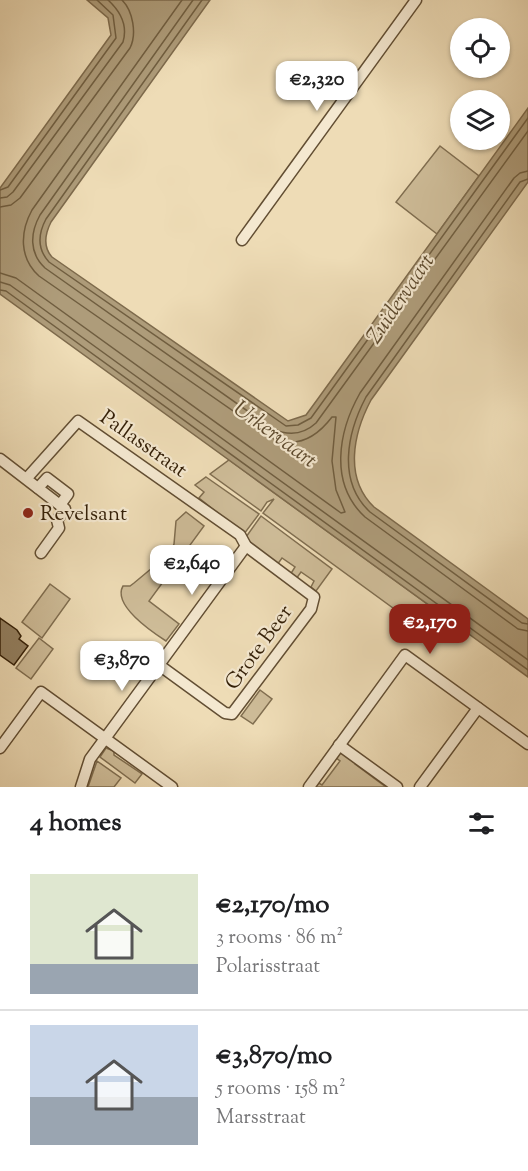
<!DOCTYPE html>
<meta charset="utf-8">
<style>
body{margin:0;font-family:"Sorts Mill Goudy",serif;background:#f2f2f2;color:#202124;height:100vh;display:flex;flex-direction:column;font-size:22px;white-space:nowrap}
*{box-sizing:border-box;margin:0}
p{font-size:20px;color:#757577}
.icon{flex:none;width:33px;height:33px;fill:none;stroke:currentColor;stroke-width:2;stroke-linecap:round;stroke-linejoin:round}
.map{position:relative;height:787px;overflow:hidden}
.details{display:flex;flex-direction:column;background:#fff;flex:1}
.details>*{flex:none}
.controls{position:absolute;left:450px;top:18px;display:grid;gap:12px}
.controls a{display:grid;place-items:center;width:60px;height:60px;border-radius:50%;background:#fff;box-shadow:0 2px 4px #0004;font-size:30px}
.price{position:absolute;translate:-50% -51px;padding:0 14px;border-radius:12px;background:#fff;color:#222;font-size:20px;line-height:39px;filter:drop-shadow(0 2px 3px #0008)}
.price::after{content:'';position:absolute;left:50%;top:36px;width:18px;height:14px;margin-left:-9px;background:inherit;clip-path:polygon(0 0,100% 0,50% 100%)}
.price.on{background:#8f2418;color:#fff}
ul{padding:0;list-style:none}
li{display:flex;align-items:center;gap:18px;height:150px;padding:0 30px}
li+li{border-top:2px solid #e0e0e0}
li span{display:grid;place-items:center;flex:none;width:168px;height:120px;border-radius:0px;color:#555}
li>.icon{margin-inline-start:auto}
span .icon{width:72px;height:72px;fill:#fffc;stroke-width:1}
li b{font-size:26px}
h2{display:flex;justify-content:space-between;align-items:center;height:72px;padding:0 30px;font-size:26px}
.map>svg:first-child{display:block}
</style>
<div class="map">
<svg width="528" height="787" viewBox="0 0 528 787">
<rect width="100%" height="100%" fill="#eedcb6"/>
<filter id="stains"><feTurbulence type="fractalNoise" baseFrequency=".00333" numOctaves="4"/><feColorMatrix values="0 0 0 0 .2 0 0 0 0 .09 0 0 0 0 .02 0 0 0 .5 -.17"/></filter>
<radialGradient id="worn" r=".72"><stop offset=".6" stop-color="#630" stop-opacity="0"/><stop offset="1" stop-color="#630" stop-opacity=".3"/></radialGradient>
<g fill="#cebc98" stroke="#806e50" stroke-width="1.5">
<path d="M440,146L479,176L437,234L396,202Z"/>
<path d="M229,460L434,609L432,613L430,612L419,627L263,513L274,499L267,502L261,511L210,474Z"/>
<path d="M206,477L259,514L244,534L199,498L204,492L195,485Z"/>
<path d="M186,512L204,526L149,601L179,624L166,641C152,632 112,605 123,586H130L134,583L170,553L174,544L176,521Z"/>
<path d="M261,516L332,569L316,591L311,587L314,581L301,572L296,579L290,575L295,567L282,558L277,565L256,550L246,537Z"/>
<path d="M50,584L70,599L42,638L22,622Z"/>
<path d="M39,638L53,649L31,679L16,668Z"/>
<path d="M260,690L272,699L253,724L241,716Z"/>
<path d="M106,748L114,751V755L142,774L135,783L100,757Z"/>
<path d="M340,753H344L353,758L355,764L386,787H313L317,782L322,785L340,761L335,757Z"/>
<path d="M97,761L121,778L114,787H88Z"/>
</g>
<path fill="#ae9c7a" stroke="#7d6a4c" stroke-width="1.5" d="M87,0H210L51,222C45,234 43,247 52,257L288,421L306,415L317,400L528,108V182L371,400C353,434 344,478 374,507L528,619V677L0,294V188L111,35L108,18Z"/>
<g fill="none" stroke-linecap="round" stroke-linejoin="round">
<g stroke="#705e40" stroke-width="1.5">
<path d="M193,0L40,215C30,233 29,253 45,268L273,429C289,436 303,435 316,423L528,131"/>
<path d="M202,0L46,219C38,234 37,249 49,262L286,426L298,425L311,418L528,118"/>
<path d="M528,171L520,173L514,178L360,393C338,432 329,484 365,517L518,629L528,631"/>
<path d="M528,179L520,182L366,397C347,433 337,481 370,512L522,623L528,624"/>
<path d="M0,190L8,187L116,38L113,15L97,0"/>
<path d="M0,198L7,197L13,192L123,42C128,25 120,11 108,0"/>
<path d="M0,207L11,205L20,198L130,48C137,34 133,11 122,0"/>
<path d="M0,273L16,278L341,513L345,512L336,490L332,461L336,417H332C316,438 297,449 272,438L39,276C19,258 20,232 32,210L182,0"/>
<path d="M0,282L10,285L528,660"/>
<path d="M0,290L6,291L528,670"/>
</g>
</g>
<path fill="#948162" stroke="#331f07" stroke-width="1.5" d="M0,618L17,630L21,636L19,639L28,646L14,665L0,655Z"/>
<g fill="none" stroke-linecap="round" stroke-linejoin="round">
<g stroke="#624e33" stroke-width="13">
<g id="minor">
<path d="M242,240L416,0"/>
<path d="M0,459L65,509L57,520L59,528L41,553"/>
<path d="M27,478L78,421L240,535L246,546L314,597L311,609L232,714L225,713L159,665"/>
<path d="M38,488L47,478L68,494L60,505"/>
<path d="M339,745L397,787"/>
<path d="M0,748L41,692L172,787"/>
<path d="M81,787L90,759L246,546"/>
<path d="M309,787L405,655L528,744"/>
<path d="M420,787L478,708"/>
</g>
</g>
<use href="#minor" stroke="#f4e8d0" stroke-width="10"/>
</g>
<circle fill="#8f2418" stroke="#f4e8d0" stroke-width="2" cx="28" cy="513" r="6"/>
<g text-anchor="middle" stroke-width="4.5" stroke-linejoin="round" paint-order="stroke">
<g font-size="21" fill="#331f07" stroke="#f4e8d0">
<text transform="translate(144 443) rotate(35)" y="7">Pallasstraat</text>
<text transform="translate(258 647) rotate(-54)" y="7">Grote Beer</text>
</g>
<g font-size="21" fill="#331f07" stroke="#f4e8d0" text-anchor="start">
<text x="40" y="520">Revelsant</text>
</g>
<g font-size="22" font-style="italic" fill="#5e4b2f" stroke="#f4e8d0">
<text transform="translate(399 298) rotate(-56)" y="8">Zuidervaart</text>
<text transform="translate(276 433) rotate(36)" y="8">Urkervaart</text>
</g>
</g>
<rect width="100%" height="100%" filter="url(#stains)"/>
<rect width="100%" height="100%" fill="url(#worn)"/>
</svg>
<div class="controls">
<a><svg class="icon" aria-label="locate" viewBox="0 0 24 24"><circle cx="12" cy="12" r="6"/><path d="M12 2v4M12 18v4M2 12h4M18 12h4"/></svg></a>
<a><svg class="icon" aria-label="layers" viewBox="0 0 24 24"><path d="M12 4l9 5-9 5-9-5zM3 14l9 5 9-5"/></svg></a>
</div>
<b class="price" style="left:317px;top:112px">€2,320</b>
<b class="price" style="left:192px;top:596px">€2,640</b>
<b class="price on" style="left:430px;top:655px">€2,170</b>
<b class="price" style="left:122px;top:692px">€3,870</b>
</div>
<section class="details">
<h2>4 homes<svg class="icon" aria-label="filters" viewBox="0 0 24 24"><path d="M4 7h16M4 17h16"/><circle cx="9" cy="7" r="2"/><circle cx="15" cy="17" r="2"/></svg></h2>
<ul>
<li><span style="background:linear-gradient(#dfe7d0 75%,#9aa5b1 0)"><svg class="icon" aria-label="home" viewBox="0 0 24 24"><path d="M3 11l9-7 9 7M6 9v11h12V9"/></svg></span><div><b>€2,170/mo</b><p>3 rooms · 86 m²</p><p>Polarisstraat</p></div></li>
<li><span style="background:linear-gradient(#c9d6e8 60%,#9aa5b1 0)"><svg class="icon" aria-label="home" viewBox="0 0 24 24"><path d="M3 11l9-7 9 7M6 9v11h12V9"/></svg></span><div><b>€3,870/mo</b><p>5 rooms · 158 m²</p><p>Marsstraat</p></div></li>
</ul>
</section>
